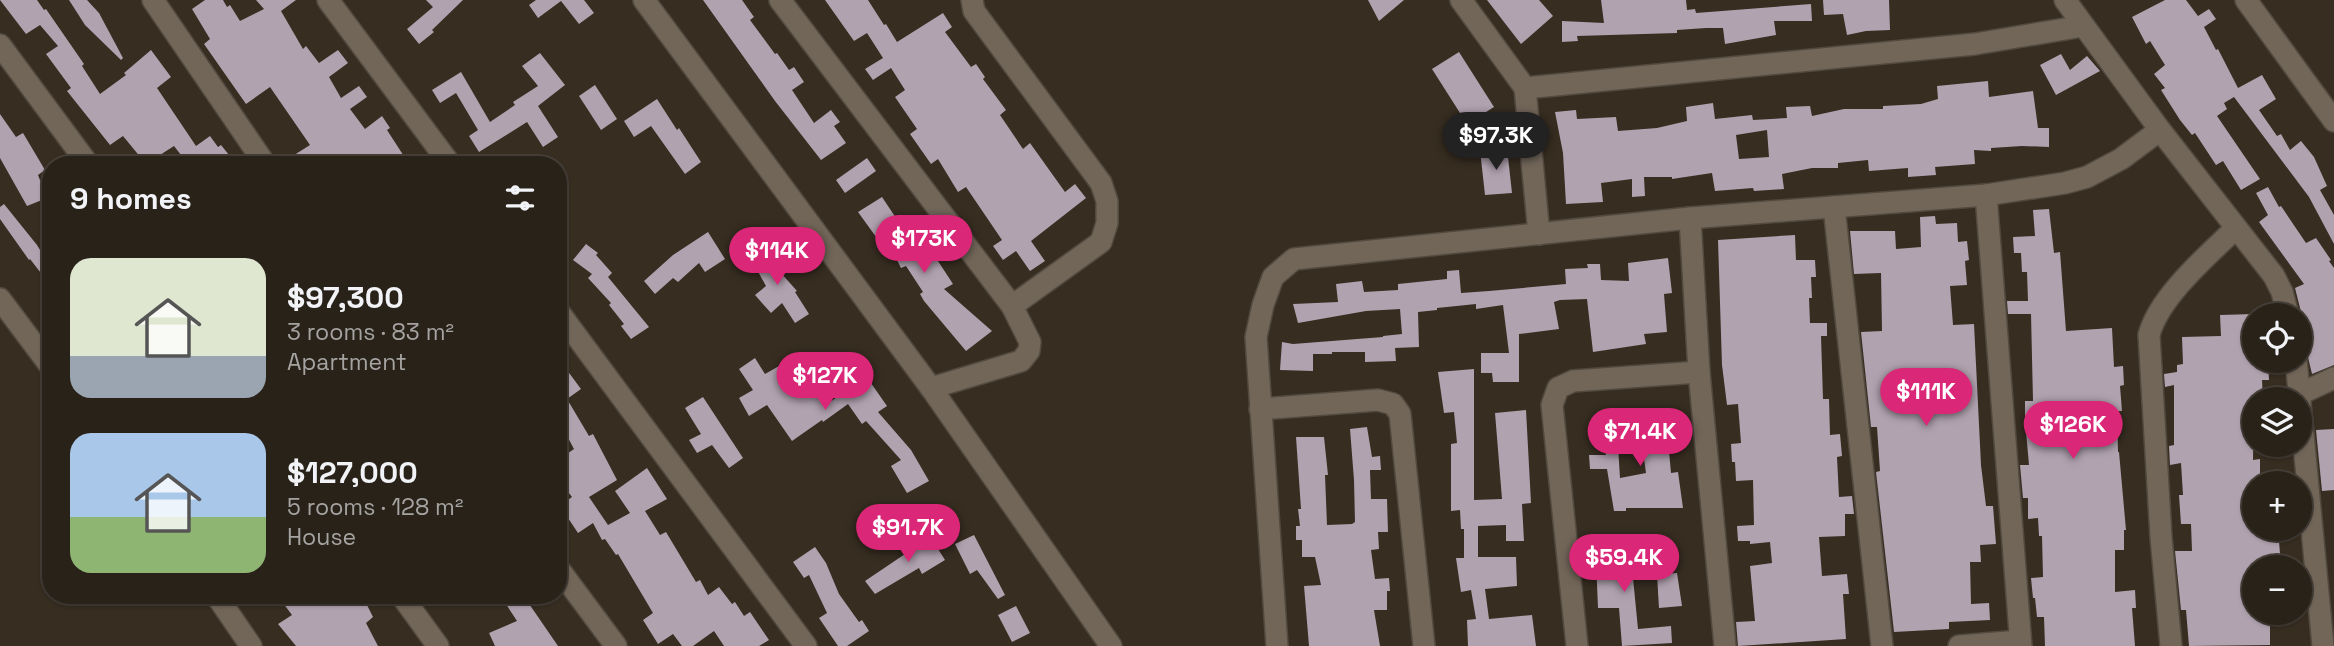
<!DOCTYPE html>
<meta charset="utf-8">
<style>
body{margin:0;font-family:"Space Grotesk",sans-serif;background:#312a22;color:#f1f3f6;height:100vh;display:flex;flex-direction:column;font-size:26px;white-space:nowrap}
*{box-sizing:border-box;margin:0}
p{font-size:23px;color:#a5a4a2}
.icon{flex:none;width:38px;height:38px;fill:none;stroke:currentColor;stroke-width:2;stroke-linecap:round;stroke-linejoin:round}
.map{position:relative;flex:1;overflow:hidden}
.panel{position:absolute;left:42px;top:156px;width:525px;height:448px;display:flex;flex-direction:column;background:#292219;border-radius:28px;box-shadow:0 2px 5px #0004,0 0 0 2px #453f38}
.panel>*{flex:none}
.controls{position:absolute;left:2242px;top:303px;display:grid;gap:14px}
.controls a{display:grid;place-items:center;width:70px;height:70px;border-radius:50%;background:#292219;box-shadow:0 2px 5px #0004,0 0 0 2px #453f38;font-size:35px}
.price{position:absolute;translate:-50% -60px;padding:0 16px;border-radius:24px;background:#db2777;color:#fff;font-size:23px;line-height:46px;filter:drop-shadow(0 2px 4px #0008)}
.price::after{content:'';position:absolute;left:50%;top:42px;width:21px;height:16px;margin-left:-10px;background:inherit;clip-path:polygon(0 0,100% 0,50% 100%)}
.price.active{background:#222;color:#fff}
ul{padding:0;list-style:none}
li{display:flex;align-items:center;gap:21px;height:175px;padding:0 28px}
li span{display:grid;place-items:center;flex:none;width:196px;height:140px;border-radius:21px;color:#555}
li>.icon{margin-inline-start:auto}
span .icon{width:84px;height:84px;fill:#fffc;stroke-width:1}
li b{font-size:30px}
h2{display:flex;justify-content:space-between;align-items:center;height:84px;padding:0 28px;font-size:30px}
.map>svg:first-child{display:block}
</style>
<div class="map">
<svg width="2334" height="646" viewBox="0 0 2334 646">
<rect width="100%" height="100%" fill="#372d21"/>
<g fill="#b1a2af" fill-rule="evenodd">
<path d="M0,0H37L44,10L46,9L84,64L82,66L100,94L126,75L124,73L151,50L171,77L157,88L196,146L210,136L218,147L221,145L229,155L217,164H188L174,146L146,164L123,136L110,145L67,91L71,88L46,54L58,46L40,25L26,34Z"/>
<path d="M69,0H87L99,13L123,58L121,60L85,25Z"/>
<path d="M205,0H223L227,7L230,5L240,21L264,9L256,0H296L281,11L303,49L306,46L319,63L338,50L348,63L329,77L341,98L359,86L367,97L350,109L365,129L382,116L390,128L387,130L409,164H280L310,145L270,87L246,104L204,44L210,39L192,9Z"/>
<path d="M426,0H463L432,30L434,32L419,44L407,29L433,7Z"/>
<path d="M536,0H584L594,13L579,24L561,1L538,18L529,5Z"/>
<path d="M703,0H742L754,17L750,20L775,54L777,53L789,70L794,67L804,82L792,90L814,123L831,110L840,122L834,126L846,143L821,160L775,101Z"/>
<path d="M825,0H868L884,25L886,24L897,42L943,13L952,27L945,32L971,67L976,64L985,77L983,79L1006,110L1000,115L1023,149L1030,143L1065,192L1075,184L1086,198L1031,241L1045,261L1030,271L1016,251L1003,260L993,246L1002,240L966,187L958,192L938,159L931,164L910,134L917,129L895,97L905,90L891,68L873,80L865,69L883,58L867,33L854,41Z"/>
<path d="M1368,0H1404L1379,21Z"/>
<path d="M1487,0H1539L1553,16L1521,44Z"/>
<path d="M1601,0H1686L1687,10L1695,9L1696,13L1811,4L1812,21H1774L1776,35L1725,44L1723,28H1706L1677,30V33L1577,36L1578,41L1562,42V21L1604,23Z"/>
<path d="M1823,0H1889L1890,30L1866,31L1847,35L1843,14L1824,15Z"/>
<path d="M2165,0H2186L2198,16L2209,9L2216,19L2204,27L2216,50L2218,49L2238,88L2262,75L2276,99L2259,110L2277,136L2281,134L2290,150L2301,141L2314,157L2327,186L2320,190L2334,215V244L2309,197L2234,97L2224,103L2227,109L2217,116L2260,179L2241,190L2223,161L2216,165L2195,133L2192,135L2180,120L2161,90L2165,88L2154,74L2165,65L2150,41L2146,44L2132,17Z"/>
<path d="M1459,52L1494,107L1467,124L1432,69Z"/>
<path d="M540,53L565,85L538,106L558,137L543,147L527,122L479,152L469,136L478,130L456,93L440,103L432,90L461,72L490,122L515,105L513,102L538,86L522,66Z"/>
<path d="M2061,54L2070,70L2087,56L2100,71L2056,95L2040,65Z"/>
<path d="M1988,81L1989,97L2033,91L2038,128H2049V147L2022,146L1991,148V151L1974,150L1975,164L1935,167L1936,175L1908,177V168L1869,171L1868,160L1838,163V168H1812L1782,174L1784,189L1754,191L1753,188L1715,191L1712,173L1672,179V177H1644L1645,196L1632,197V179L1601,183L1603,202L1566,204L1563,153L1555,112L1576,110L1577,119L1616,117L1618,131L1657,128L1687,121L1686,107L1713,103L1715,119L1752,115L1753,120L1787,118L1786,107L1810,106L1812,116L1844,109H1883V106L1921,104L1938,99L1937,86ZM1767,130L1769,157L1739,159L1736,135Z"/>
<path d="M595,85L617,119L601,130L579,96Z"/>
<path d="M657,99L677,130L679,128L701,162L685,174L651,126L634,137L624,121Z"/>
<path d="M0,114L16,137L23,133L45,170L38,175L47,198L27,206L0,158Z"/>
<path d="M1507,148L1512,193L1485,195L1480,150Z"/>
<path d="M867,158L876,171L845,193L836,180Z"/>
<path d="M2268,187L2279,207L2281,206L2306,243L2316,238L2331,260L2329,261L2334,268V365L2312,374L2307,353L2301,348L2300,342L2301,312L2295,288L2304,284L2259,222L2268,215L2256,193Z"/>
<path d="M882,197L904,230L907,228L916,241L913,244L924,266L936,258L953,284L944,289L992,331L966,351L924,301L920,294L923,292L906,266L901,268L895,256L892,259L858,212Z"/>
<path d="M4,204L37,245L51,268V286L30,259L29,260L0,219V207Z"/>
<path d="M2049,209L2054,253L2060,252L2066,331L2112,328L2114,367L2123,366L2124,385L2120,386L2122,411H2117L2118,452H2119L2126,530H2124V550H2115V592L2135,590L2136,608H2132L2135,646H2045L2044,617H2037L2035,598H2033L2031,578L2043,577L2042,536H2039L2038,518L2028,519V498H2023L2020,465H2029L2025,420V401H2033L2031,314H2008L2007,301H2028L2027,272H2022L2021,253H2014L2013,237L2035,236L2033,210Z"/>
<path d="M1935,216L1936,224L1957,223L1958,242L1967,241L1969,260L1965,261L1967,285L1950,286L1953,325L1974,324L1981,465L1986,506H1993L1996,544L1980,545L1981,562H1970L1971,604L1989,603L1990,620L1949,622V629L1894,632L1876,472L1880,471L1877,427H1871L1861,332L1882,331L1881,273L1854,274L1850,231H1895L1896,249L1921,247L1920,217Z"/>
<path d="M708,232L725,259L705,272L699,263L678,282L673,278L655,294L644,281L673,255Z"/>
<path d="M1795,235L1796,260H1815L1816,277H1811L1812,298H1809L1810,323H1827V336H1821L1823,399H1829L1830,435L1840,434L1842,456L1837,457L1839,497L1852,496L1854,514H1845V536L1819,537L1822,576L1847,574L1849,594H1843L1846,639L1738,646L1736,622L1755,621L1750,566L1772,563L1770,542L1750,544V541H1738L1737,526L1754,525L1753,480L1736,481L1735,462H1732L1731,444L1741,443L1738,404L1727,405L1722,365L1718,240Z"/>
<path d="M586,244L598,253L596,255L612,273L608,277L649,327L631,339L621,326L624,324L609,305L611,303L588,278L592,274L573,260Z"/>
<path d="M768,247L776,262L773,264L797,291L795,292L809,314L795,323L782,303L771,313L755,295L766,286L750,257Z"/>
<path d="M1668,258L1672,293L1664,294L1667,332L1644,334L1646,344L1593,352L1587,299L1560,300L1554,302L1559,329L1519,334V382H1493L1492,373H1481V353H1509L1503,305L1476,309V304L1437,308V310L1418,312L1419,347L1395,348L1396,361L1365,362V352H1332V354H1313V371L1280,370L1282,342L1293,344L1383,337V336L1402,334L1400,309L1366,311L1298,323L1293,304L1338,302L1336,284L1362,281L1364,292L1398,290V284L1447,279V271L1459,270L1461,293L1489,291L1566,284L1565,269L1588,268L1587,264H1600L1601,280L1629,281L1628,263Z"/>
<path d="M2254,314V362H2268L2269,380H2262L2263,399H2254L2253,460L2260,459V476H2257V483H2254V528H2278L2281,567H2254V612H2282L2283,626H2270V645L2189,646L2186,610H2181L2175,551H2192L2191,524H2181L2179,495H2183L2181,463L2170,465L2169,446L2174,445V385L2165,387L2164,374L2177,372V365L2183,364L2182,337L2221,336L2220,315Z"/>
<path d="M558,358L581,389L567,399L589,436L593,434L617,480L589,497L608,525L630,513L615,491L647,468L667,499L645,511L660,535L666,532L696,582L700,580L708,595L719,587L732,604L735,602L744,616L750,612L769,640L759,646H724L714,631L693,646H682L673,634L658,644L643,620L653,613L618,554L616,555L605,539L602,540L593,523L578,533L560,506L572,497L558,479V460L574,449L558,419Z"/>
<path d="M755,358L765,374L788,361L808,396L815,390L826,405L866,376L887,406L878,412L911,450L929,481L907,493L891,466L901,460L866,421L862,424L848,404L823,422L822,420L792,441L767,405L749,416L739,398L753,390L739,369Z"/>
<path d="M1474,369V500L1502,499L1495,413L1526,410L1531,503L1522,504L1524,541H1506V525L1478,526V557H1516L1517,586L1485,589L1489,619L1532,615L1536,646H1468L1467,620L1476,619L1471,590L1461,592L1456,558H1464V529H1461L1460,510L1451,511V444L1457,443L1454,412L1444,413L1438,372Z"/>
<path d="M703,397L743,458L729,468L712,445L697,453L689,440L701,434L685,408Z"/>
<path d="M1658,412L1661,430L1667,429L1671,473L1678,472L1683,508H1626V511H1614L1607,469H1590L1589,455H1606L1601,416L1616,413L1620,478L1646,473L1638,415Z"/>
<path d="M1367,427L1372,457L1380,456L1381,470H1370L1371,499H1387L1388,532H1378L1379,549L1371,550L1375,579L1389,578L1390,591H1387V610H1374L1380,646H1309L1304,586L1321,585L1315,557H1302V540H1296V526H1300L1298,509H1301L1296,437H1324L1328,475H1325L1327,525L1352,524L1355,522L1354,480L1350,429Z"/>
<path d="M2334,429V490L2322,491L2316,430Z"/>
<path d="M928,533L945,560L922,574L919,568L875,594L865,581L908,552L905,547Z"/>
<path d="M974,535L1005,595L998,599L977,570L970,574L955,544Z"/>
<path d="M1629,537L1638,629L1671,626L1672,643L1622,646L1619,608H1598L1596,561L1604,560L1603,539Z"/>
<path d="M815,547L826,563L839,594L859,622L862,620L869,631L847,646H838L819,618L827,613L809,575L804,578L793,562Z"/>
<path d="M1677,573L1682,606L1659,608L1657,575Z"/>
<path d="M277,595H362L373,617L366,623L378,646H296L278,624L292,615Z"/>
<path d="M500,595H523L558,646H495L489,633L517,621Z"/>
<path d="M1016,606L1030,633L1012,642L998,615Z"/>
</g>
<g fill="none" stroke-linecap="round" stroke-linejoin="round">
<g stroke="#52493f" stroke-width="24">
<g id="minor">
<path d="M153,0L265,164"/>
<path d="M328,0L450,164"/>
<path d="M644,0L931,388L1111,646"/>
<path d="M780,0L1012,306L1030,342L1029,351L1021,361L931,388"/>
<path d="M972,0L974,11L1101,183L1107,201V223L1101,242L1012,306"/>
<path d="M1461,0L1525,88"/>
<path d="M2065,0L2160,130L2274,276L2282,292L2288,315"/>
<path d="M2246,0L2334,121"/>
<path d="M0,45L88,164"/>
<path d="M1986,195L2021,646"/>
<path d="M1834,207L1882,646"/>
<path d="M1690,218L1699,372L1725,646"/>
<path d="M1539,234L1525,88L1975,44L2083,26"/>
<path d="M0,299L51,367"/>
<path d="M558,311L806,646"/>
<path d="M2296,360L2323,646"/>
<path d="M2300,394L2334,378"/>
<path d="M1260,409L1378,400L1393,404L1400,414L1424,646"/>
<path d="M558,568L616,646"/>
<path d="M216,595L251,646"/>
<path d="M401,595L438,646"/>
<path d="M1277,646L1256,337L1263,305L1273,277L1294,259L1690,218L1986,195L2065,183L2087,177L2121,159L2160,130"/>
<path d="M1577,646L1552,405L1558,388L1573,381L1699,372"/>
<path d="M1959,646L2020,641"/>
<path d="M2171,646L2161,537L2149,335C2159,297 2207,256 2235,229"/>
</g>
</g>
<use href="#minor" stroke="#726659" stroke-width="21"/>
</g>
</svg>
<div class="controls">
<a><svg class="icon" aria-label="locate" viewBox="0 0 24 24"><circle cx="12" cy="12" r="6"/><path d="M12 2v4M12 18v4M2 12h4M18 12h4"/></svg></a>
<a><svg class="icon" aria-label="layers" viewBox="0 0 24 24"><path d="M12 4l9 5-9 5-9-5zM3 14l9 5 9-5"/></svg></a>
<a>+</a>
<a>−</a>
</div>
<b class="price active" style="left:1496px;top:172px">$97.3K</b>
<b class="price" style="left:924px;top:275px">$173K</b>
<b class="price" style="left:777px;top:287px">$114K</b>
<b class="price" style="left:825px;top:412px">$127K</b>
<b class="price" style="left:1926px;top:428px">$111K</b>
<b class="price" style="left:2073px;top:461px">$126K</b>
<b class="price" style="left:1640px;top:468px">$71.4K</b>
<b class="price" style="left:908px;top:564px">$91.7K</b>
<b class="price" style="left:1624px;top:594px">$59.4K</b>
<section class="panel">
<h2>9 homes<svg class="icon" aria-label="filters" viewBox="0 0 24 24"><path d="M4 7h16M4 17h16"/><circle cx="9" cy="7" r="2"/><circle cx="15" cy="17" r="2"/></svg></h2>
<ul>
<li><span style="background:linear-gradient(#dfe7d0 70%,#9aa5b1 0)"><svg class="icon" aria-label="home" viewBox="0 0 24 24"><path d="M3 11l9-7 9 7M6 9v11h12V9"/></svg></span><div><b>$97,300</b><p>3 rooms · 83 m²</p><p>Apartment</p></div></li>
<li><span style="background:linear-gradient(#a9c7e8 60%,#8fb573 0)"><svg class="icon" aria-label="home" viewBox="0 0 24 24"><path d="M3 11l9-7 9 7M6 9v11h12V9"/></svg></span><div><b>$127,000</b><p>5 rooms · 128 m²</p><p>House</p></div></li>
</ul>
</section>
</div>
